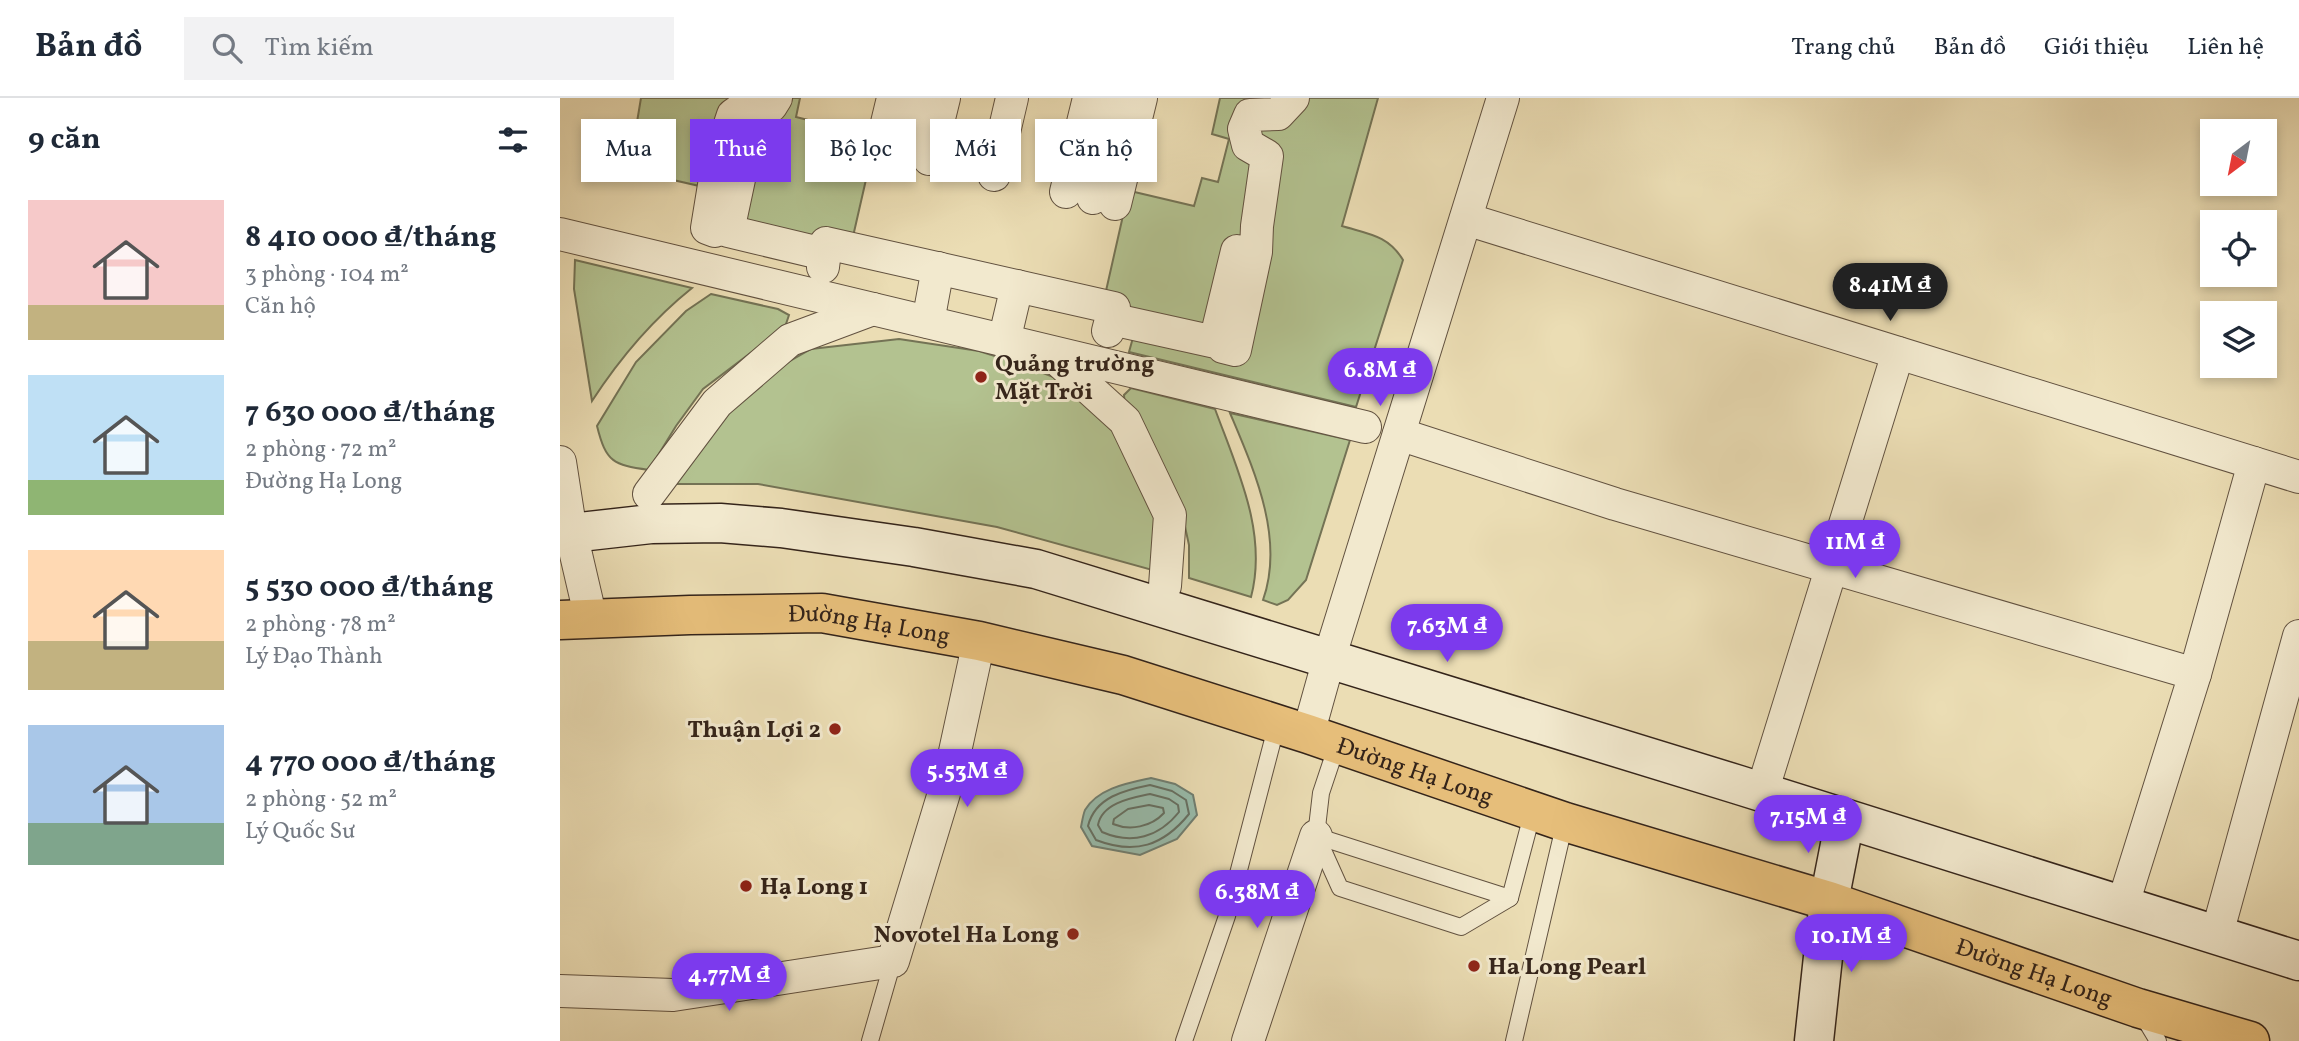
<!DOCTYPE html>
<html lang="vi">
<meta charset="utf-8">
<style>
body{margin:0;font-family:Vollkorn,serif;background:#f2f2f3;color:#1f2937;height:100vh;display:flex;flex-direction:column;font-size:26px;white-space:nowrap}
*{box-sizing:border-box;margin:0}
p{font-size:23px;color:#747a83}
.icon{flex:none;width:38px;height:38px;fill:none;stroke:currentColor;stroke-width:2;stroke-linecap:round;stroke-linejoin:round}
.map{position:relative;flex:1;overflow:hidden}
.sheet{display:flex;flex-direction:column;background:#fff;width:560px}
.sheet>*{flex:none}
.banner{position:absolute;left:21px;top:21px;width:665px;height:63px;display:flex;gap:14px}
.needle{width:46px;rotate:212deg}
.controls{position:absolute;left:1640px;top:21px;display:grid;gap:14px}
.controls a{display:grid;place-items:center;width:77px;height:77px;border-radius:0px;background:#fff;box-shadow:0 4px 10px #0003;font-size:35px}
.price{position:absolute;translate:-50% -60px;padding:0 16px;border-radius:24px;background:#7c3aed;color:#fff;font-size:23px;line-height:46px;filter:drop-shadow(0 2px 4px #0008)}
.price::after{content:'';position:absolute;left:50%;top:42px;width:21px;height:16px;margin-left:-10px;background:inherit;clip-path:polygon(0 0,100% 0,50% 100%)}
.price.on{background:#222;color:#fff}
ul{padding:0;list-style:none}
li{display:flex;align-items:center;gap:21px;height:175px;padding:0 28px}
li span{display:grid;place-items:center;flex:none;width:196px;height:140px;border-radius:0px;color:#555}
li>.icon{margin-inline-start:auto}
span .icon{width:84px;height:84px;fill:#fffc;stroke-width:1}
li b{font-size:30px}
h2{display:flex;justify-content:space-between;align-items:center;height:84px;padding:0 28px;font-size:30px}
.tag{padding:0 24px;border-radius:0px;background:#fff;box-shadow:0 4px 10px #0003;font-size:24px;line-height:63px}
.tag.on{background:#7c3aed;color:#fff}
header{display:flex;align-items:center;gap:42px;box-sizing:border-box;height:98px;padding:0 35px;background:#fff;border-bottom:2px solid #e0e1e3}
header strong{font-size:33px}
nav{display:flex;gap:38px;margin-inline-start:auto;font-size:24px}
.search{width:490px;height:63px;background:#f2f2f3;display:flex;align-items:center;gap:18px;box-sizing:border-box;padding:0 24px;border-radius:0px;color:#747a83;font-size:26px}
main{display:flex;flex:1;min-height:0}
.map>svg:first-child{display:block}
</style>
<header>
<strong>Bản đồ</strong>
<div class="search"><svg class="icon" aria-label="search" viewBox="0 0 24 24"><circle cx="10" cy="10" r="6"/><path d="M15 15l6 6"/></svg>Tìm kiếm</div>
<nav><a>Trang chủ</a><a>Bản đồ</a><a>Giới thiệu</a><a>Liên hệ</a></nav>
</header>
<main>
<section class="sheet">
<h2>9 căn<svg class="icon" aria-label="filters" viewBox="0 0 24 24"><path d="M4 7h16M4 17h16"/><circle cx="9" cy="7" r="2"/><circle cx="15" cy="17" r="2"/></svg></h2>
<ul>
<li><span style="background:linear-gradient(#f6c9c9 75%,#c2b280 0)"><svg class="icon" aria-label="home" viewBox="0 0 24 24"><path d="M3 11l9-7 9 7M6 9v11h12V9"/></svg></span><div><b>8 410 000 ₫/tháng</b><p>3 phòng · 104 m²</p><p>Căn hộ</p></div></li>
<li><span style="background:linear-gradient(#bfe0f5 75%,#8fb573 0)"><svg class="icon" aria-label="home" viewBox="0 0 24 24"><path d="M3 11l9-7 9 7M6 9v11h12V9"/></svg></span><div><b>7 630 000 ₫/tháng</b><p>2 phòng · 72 m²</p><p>Đường Hạ Long</p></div></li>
<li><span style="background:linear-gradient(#ffd9b3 65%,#c2b280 0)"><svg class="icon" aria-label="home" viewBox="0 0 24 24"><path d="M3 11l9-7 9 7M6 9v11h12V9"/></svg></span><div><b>5 530 000 ₫/tháng</b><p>2 phòng · 78 m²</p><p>Lý Đạo Thành</p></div></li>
<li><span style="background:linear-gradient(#a9c7e8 70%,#7fa58c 0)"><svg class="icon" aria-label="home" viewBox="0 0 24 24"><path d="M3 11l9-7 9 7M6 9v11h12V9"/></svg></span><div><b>4 770 000 ₫/tháng</b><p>2 phòng · 52 m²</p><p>Lý Quốc Sư</p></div></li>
</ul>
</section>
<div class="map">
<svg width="1739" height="943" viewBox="0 0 1739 943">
<rect width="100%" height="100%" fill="#ebddb4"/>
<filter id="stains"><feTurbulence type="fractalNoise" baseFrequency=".00286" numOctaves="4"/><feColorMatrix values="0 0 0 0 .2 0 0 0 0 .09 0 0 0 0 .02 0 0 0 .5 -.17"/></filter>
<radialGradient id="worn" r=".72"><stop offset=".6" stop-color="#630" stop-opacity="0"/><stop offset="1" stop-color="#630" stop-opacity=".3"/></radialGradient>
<g fill="#b3c290" stroke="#747355" stroke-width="2">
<path d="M81,0H240L236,19L313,38L310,64L289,156L172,129L148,90L69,72Z"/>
<path d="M660,0H818L782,128C808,136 828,137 843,162L796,309L569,254L574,236L647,240L541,215L562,122L566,92L634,108L642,80L658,84L669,41L652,36Z"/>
<path d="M15,162L132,190C92,222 60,260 32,303L14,191Z"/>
<path d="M151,196L218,211L229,217L225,229L143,291L116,328L89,372C53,367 46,364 37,328L76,264L126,213Z"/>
<path d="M339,241L419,253L460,266L496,280L542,317L584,381L600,438L603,475L437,429L198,386H112L193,284L251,251Z"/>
<path d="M571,290L655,311C677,371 708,435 691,499L629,480V447L624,424L565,309L564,297Z"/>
<path d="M670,315L790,342L746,482L728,502L717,507L703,502C725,440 694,372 670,315Z"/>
</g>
<path fill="#98bcac" stroke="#707f72" stroke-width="2" d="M591,680L615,686L633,697L637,717L617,741L580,757L532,748L521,729C522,724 523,717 525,712C538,690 568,685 591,680Z"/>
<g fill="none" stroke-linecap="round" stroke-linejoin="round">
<g stroke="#667063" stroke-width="2">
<path d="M590,687L612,693L626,702L629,716C603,748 575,757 536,742L528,728C535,699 565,692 590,687Z"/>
<path d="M590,696L609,701L618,707L619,714C599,739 572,747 542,734L538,727C542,705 571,700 590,696Z"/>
<path d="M589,707L603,710L604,715C591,729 570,733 553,726L554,721L568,711Z"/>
</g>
<g stroke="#625240" stroke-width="18">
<g id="lane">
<path d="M777,647L761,695L756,738L950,800L973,713"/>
<path d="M758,741L780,790L901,829L950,800"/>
<path d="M1583,918L1598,943"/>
<path d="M310,943L333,863"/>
<path d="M624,943L667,818L717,626"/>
<path d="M954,943L1005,724"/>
</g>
</g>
<g stroke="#625240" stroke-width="34">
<g id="street">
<path d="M216,0L211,8L202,13L183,10L173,17L170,26L155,81L147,130L155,133L178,37L188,39L168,133L264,156"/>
<path d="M321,50L333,0"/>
<path d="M343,55L356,0"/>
<path d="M369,61L384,0"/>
<path d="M434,77L452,0"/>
<path d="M506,94L529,0"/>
<path d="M533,100L558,0"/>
<path d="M555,106L581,0"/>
<path d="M906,121L1739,379"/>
<path d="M0,136L805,329"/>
<path d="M263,169L266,145L554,210L548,233"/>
<path d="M551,221L655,244L677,153L686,155L663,249L675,252L696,154L697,128L707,58L688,47L684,31L690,17L718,16L733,0"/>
<path d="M368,224L378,170"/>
<path d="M444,243L457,188"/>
<path d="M489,254L565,323L610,417L605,488"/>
<path d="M839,336L1055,406L1635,576"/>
<path d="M0,364L11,435L31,521"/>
<path d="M89,396L157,305L230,242L313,211"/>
<path d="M748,636L769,561L943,0"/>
<path d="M1202,694L1338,255"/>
<path d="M1563,806L1635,576L1694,365"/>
<path d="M1657,836L1739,538"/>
<path d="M0,893L113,897L333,863L391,672L419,543"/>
<path d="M688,943L756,738"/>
</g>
</g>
<g stroke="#34241a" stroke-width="41">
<g id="secondary">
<path d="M11,435L91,426L160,425L221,430L354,449L476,471L1179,687L1739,863"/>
<path d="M1254,943L1269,803L1285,721"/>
</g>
</g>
<g stroke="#34241a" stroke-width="41">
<g id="primary">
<path id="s1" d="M0,522L130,517L262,515L419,543L563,577L748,636L1005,724L1269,803L1578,910L1690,943"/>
</g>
</g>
<use href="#lane" stroke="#f2e9ce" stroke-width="16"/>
<use href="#street" stroke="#f2e9ce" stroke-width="32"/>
<use href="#secondary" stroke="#f2e9ce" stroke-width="38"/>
<use href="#primary" stroke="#e6be7a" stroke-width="38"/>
</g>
<g fill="#8f2418" stroke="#f2e9ce" stroke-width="2.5">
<circle cx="421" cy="279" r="7"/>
<circle cx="275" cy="631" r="7"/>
<circle cx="186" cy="788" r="7"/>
<circle cx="513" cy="836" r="7"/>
<circle cx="914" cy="868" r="7"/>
</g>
<g text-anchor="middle" stroke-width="6" stroke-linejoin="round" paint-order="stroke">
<g font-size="24" font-weight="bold" fill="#34241a" stroke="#f2e9ce" text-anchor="start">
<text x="435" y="273">Quảng trường<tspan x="435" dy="28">Mặt Trời</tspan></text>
<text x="261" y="639" text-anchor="end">Thuận Lợi 2</text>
<text x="200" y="796">Hạ Long 1</text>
<text x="499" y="844" text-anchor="end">Novotel Ha Long</text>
<text x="928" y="876">Ha Long Pearl</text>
</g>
<g font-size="24" fill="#34241a" stroke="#f2e9ce">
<text dy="8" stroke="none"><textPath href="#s1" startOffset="310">Đường Hạ Long</textPath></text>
<text dy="8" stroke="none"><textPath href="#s1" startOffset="877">Đường Hạ Long</textPath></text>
<text dy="8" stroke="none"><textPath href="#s1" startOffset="1528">Đường Hạ Long</textPath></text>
</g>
</g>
<rect width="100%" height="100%" filter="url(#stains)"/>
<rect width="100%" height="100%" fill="url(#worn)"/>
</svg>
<div class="controls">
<a><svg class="needle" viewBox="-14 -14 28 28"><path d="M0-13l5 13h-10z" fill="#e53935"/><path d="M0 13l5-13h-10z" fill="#747a83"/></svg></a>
<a><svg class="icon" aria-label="locate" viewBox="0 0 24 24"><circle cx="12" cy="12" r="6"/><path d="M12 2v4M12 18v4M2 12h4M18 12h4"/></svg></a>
<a><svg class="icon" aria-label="layers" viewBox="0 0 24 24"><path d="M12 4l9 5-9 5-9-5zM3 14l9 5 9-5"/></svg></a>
</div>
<b class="price on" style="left:1330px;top:225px">8.41M ₫</b>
<b class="price" style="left:820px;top:310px">6.8M ₫</b>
<b class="price" style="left:1295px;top:482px">11M ₫</b>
<b class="price" style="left:887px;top:566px">7.63M ₫</b>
<b class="price" style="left:407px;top:711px">5.53M ₫</b>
<b class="price" style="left:1248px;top:757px">7.15M ₫</b>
<b class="price" style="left:697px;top:832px">6.38M ₫</b>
<b class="price" style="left:1291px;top:876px">10.1M ₫</b>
<b class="price" style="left:169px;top:915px">4.77M ₫</b>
<div class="banner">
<a class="tag">Mua</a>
<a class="tag on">Thuê</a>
<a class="tag">Bộ lọc</a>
<a class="tag">Mới</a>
<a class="tag">Căn hộ</a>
</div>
</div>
</main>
